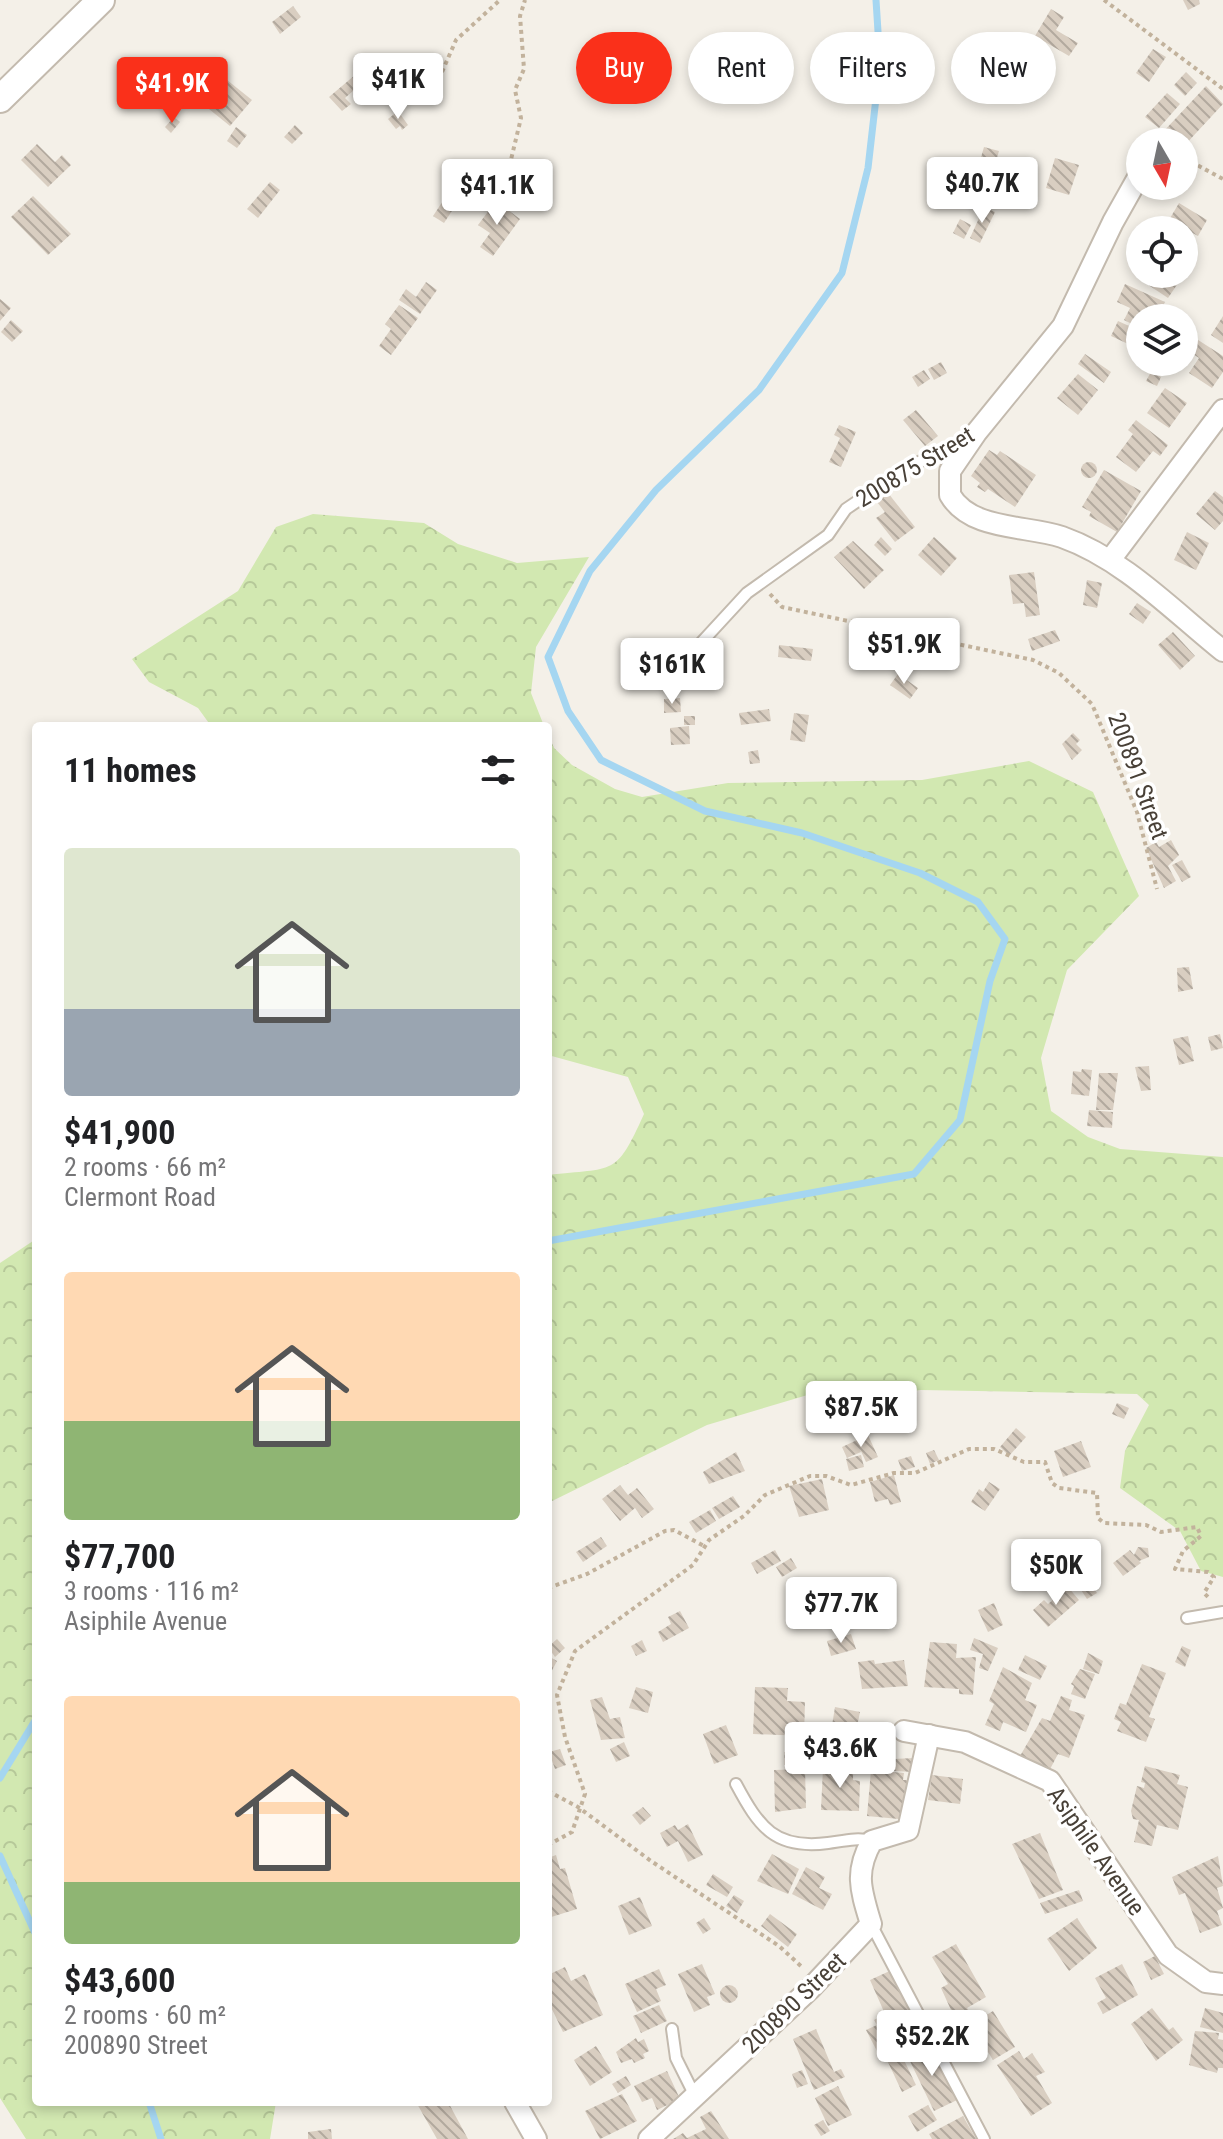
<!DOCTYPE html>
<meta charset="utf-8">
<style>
body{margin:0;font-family:"Roboto Condensed",sans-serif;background:#f6f6f6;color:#202124;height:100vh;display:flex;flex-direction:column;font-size:30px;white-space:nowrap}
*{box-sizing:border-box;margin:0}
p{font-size:26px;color:#757577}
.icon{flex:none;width:44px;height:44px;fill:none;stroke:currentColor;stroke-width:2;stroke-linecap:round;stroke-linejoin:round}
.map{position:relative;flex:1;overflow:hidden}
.side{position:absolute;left:32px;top:722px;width:520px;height:1384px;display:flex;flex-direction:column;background:#fff;border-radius:8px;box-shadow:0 4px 12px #0003}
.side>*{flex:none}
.banner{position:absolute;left:576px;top:32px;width:526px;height:72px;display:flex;gap:16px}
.needle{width:52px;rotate:171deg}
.buttons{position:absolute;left:1126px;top:128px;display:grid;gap:16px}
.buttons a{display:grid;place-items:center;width:72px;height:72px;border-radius:50%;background:#fff;box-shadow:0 4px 12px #0003;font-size:40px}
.price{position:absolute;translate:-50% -68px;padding:0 18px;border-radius:8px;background:#fff;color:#222;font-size:26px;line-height:52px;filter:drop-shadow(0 2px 4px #0008)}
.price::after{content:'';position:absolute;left:50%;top:48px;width:24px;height:18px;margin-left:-12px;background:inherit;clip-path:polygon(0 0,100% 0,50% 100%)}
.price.current{background:#fa301a;color:#fff}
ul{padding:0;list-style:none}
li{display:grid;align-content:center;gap:16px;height:424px;padding:0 32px}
li span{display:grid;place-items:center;height:248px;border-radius:8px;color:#555}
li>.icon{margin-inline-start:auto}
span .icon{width:144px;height:144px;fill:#fffc;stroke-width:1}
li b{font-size:34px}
h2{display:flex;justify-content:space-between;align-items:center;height:96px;padding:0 32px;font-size:34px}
.tag{padding:0 28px;border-radius:36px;background:#fff;box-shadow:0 4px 12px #0003;font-size:28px;line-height:72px}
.tag.current{background:#fa301a;color:#fff}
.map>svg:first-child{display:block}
</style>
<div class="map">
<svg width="1223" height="2139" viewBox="0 0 1223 2139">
<defs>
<pattern id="forest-crowns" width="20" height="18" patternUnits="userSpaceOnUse" patternTransform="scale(2)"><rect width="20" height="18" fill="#d2e8b1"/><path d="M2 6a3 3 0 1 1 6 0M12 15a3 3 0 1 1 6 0" fill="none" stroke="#b6c899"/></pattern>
<pattern id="building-back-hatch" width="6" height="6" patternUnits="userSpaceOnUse" patternTransform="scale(2)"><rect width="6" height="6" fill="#d9cec1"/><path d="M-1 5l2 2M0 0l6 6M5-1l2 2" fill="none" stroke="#b2a99e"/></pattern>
</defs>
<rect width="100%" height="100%" fill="#f4f0e8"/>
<g fill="url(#forest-crowns)">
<path d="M313,514L424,523L458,544L517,563L589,557L536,647L531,693L544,726H211L198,708L149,682L132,659L238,591L276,527Z"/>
<path d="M548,734L554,748L572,765L615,789L642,797L728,783L922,780L1029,761L1093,792L1139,896L1067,970L1041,1058L1051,1111L1088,1137L1120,1149L1223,1157V1577L1201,1571L1180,1531L1120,1488L1125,1451L1149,1405L1137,1394L921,1390L857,1397L821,1391L707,1425L548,1503V1175C615,1167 615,1178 644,1114L628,1077L548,1055Z"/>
<path d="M36,1239V2102H276L270,2139H26L0,2098V1263Z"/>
</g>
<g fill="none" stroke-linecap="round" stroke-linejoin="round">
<g stroke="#a5d6f1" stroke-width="7">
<path d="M548,1241L914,1174L960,1120L990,981L1005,939L978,902L920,873L802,833L705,811L601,760L568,711L548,657L590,571L656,490L759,390L842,273L868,168L880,63L876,0"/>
<path d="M0,1778L36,1719"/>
<path d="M0,1856L36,1935"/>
<path d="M149,2102L161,2139"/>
</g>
</g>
<g fill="url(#building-back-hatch)">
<path d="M1183,0H1199L1200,4L1188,10Z"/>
<path d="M293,6L301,17L280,34L272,22Z"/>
<path d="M1051,9L1064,17L1056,30L1078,43L1069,56L1035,36Z"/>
<path d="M1153,49L1166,57L1149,82L1136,73Z"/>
<path d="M202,60L252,100L230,126L178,84Z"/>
<path d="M135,64L164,90L153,103L124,76Z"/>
<path d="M1009,68L1024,69L1023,98L1008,97Z"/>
<path d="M1186,72L1197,83L1185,96L1174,85Z"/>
<path d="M355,75L362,83L345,98L351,104L342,111L329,97Z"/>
<path d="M1206,86L1223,104L1184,146V142H1174L1163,132Z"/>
<path d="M1167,93L1180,104L1159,128L1145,117Z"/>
<path d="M398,111L408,125L402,130L400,126L396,129L388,119Z"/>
<path d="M174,117L180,122L171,133L165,127Z"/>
<path d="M295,125L303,133L292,144L284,137Z"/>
<path d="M236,127L247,135L237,148L227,141Z"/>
<path d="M37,144L55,162L62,155L71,165L48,187L21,160Z"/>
<path d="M984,147L999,151L991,179L976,175Z"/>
<path d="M1055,158L1079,165L1069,195L1046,188Z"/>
<path d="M270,182L280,190L258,218L247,209Z"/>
<path d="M454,184L465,191L444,223L433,216Z"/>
<path d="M33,196L71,234L48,255L11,217Z"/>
<path d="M496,201L520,219L493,256L480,247L490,233L478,225Z"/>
<path d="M1179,203L1207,220L1198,236L1169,220Z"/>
<path d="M984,207L995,212L980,243L970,238Z"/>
<path d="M960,219L971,225L964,239L953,233Z"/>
<path d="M1184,259L1191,264L1168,298L1141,280L1145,274H1184Z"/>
<path d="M426,282L437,290L420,314L399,300L406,289L416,297Z"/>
<path d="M1125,284L1165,302L1157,318H1140V328L1124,320L1130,308L1117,302Z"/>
<path d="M0,299L11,308L0,321Z"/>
<path d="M399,305L418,318L391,355L379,346L391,329L385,324Z"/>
<path d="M1223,316V343L1211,335Z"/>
<path d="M11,320L23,331L12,342L1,332Z"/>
<path d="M1118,321L1140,331L1139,349L1111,336Z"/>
<path d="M1195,338L1223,356V372L1212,388L1189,373L1199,358L1187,350Z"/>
<path d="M1085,354L1111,372L1104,383L1078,364Z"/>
<path d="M941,362L947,373L934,380L928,369Z"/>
<path d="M924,370L930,379L918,387L912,377Z"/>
<path d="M1151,372L1161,377L1157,386L1146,381Z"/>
<path d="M1078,374L1098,390L1078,415L1057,398Z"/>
<path d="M1165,388L1187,403L1169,428L1147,413Z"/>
<path d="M916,410L938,436L925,446L903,420Z"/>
<path d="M1136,420L1168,445L1160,456L1153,451L1136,472L1116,457L1133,434L1128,430Z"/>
<path d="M839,425L856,432L841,467L829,462L840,438L834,435Z"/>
<path d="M989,450L997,455L1000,451L1036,475L1015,507L988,489L985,492L977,487L980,483L971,476Z"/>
<circle cx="1089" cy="470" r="8"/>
<path d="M1104,470L1141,491L1117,532L1089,516L1091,512L1082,507Z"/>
<path d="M1215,491L1223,497V521L1215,530L1196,514Z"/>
<path d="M888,493L915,527L895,542L876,518L885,512L877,502Z"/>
<path d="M1187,532L1209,543L1196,570L1174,560Z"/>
<path d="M881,537L892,549L885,556L874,545Z"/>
<path d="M934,537L957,558L941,576L918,555Z"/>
<path d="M853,541L884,570L864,589L834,557Z"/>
<path d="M1034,572L1040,615L1026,617L1024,603L1013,604L1009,575Z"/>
<path d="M1087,580L1102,583L1097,608L1083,605Z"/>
<path d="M1137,603L1151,612L1143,624L1129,614Z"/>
<path d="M1055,630L1060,641L1032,651L1028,639Z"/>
<path d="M1173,632L1195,656L1180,670L1158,645Z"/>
<path d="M779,645L813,649L811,661L778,657Z"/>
<path d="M898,674L918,688L910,699L890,685Z"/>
<path d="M680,698L681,712L664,713V699Z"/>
<path d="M769,709L771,721L741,725L739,713Z"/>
<path d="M794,713L809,715L805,742L790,740Z"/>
<rect x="684" y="716" width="11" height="9"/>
<path d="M689,726L690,744L671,745L670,728Z"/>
<path d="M1073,733L1080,740L1076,744L1082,750L1072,760L1062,744Z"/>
<path d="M758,750L760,763L750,764L748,752Z"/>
<path d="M1171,840L1179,855L1168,866L1176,881L1164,888L1146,848L1156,842L1159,847Z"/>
<path d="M1182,860L1191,877L1182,882L1172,865Z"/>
<path d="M1189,967L1193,989L1178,992L1177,968Z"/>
<path d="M1220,1034L1223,1048L1211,1051L1208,1037Z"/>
<path d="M1188,1036L1194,1061L1179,1065L1173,1039Z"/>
<path d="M1149,1066L1151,1090L1141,1091L1135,1067Z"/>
<path d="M1082,1069L1092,1070L1089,1096L1071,1094L1073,1071L1081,1072Z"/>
<path d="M1099,1073H1118L1113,1110H1096Z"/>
<path d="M1089,1110L1113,1112L1112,1128L1087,1126Z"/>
<path d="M1117,1403L1129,1408L1124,1419L1112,1414Z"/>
<path d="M1016,1428L1026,1437L1009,1456L1000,1447Z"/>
<path d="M868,1435L878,1457L866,1462L860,1449L861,1452L847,1458L842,1447Z"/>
<path d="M1081,1441L1091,1467L1063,1477L1054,1451Z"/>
<path d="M934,1450L939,1460L930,1464L926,1453Z"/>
<path d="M736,1452L745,1471L709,1484L703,1472Z"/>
<path d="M861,1455L864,1467L849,1471L846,1459Z"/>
<path d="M911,1456L915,1467L902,1471L898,1460Z"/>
<path d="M894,1475L901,1502L890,1505L888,1499L875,1502L870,1482Z"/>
<path d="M822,1479L829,1510L799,1517L789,1486Z"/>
<path d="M989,1482L1000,1489L985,1511L971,1502L979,1489L983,1492Z"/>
<path d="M620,1485L628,1495L637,1488L654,1509L642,1518L635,1508L620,1521L602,1499Z"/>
<path d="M733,1496L740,1507L719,1519L712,1508Z"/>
<path d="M710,1510L716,1521L696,1533L689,1522Z"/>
<path d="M601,1537L607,1546L583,1562L576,1552Z"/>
<path d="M1138,1547L1148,1548L1149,1557L1139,1561L1141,1563L1123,1576L1113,1563L1130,1550L1134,1555Z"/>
<path d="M775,1550L781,1561L757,1574L751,1563Z"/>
<path d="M791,1558L797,1568L782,1577L776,1567Z"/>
<path d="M1091,1584L1097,1593L1087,1599L1081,1590Z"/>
<path d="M1068,1587L1079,1600L1048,1627L1033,1610L1044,1600L1048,1604Z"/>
<path d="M994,1603L1003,1625L988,1632L978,1610Z"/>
<path d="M680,1611L689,1628L663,1642L658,1632L671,1624L668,1617Z"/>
<path d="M851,1634L856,1649L831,1656L827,1641Z"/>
<path d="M974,1638L998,1648L988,1671L979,1668L983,1654L970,1650Z"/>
<path d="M557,1639L565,1648L555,1657L548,1647Z"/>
<path d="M642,1640L647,1651L636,1656L631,1646Z"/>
<path d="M930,1642L957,1644L956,1658L976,1657L973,1695L959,1694V1689L924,1687Z"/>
<path d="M1182,1646L1191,1650L1185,1667L1175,1662Z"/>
<path d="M1088,1653L1103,1661L1099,1674L1083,1669Z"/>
<path d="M1025,1655L1047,1666L1040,1680L1018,1670Z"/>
<path d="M548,1656L557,1661L548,1678Z"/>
<path d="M874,1660L875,1664L904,1660L908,1686L862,1689L858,1662Z"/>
<path d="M1142,1664L1166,1673L1149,1717L1155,1719L1146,1742L1117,1731L1121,1722L1114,1719L1120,1703L1126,1705Z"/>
<path d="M1003,1667L1032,1683L1025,1700L1037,1705L1026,1732L1003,1722L1000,1731L985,1725L994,1704L989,1701Z"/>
<path d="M1080,1669L1095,1674L1085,1699L1071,1694L1074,1686L1071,1684Z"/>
<path d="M636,1687L653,1692L648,1713L629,1708Z"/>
<path d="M755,1687L788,1688L787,1701L805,1702L804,1736L753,1734Z"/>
<path d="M1061,1696L1072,1700L1069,1710L1085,1715L1069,1758L1058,1754L1048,1773L1020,1756L1042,1718L1050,1721Z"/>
<path d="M602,1697L610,1719L620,1717L625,1738L601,1740L590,1700Z"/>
<path d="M835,1707L860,1712L854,1742L830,1738Z"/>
<path d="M726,1725L738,1755L714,1764L703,1734Z"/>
<path d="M624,1742L630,1756L616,1762L610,1749Z"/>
<path d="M560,1749L566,1765L555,1769L549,1752Z"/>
<rect x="784" y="1752" width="11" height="13"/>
<path d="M809,1754V1763L797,1764V1755Z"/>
<path d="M875,1756L890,1757V1768L874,1767Z"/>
<path d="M914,1758L913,1772L894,1771V1759Z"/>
<path d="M1145,1766L1180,1775L1177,1784L1188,1787L1178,1830L1157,1825L1152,1846L1134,1842L1139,1820L1133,1819L1131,1811L1137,1786L1144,1788L1145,1783L1141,1782Z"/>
<path d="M823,1768L853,1769V1780L860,1781L859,1811L821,1810Z"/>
<path d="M805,1769L806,1808L775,1812L774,1770Z"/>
<path d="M871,1770L904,1773L903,1780H908L899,1819L867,1816Z"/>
<path d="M932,1775L963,1779L960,1804L928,1800Z"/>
<path d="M643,1807L651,1816L640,1825L632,1815Z"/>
<path d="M688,1824L703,1855L688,1862L678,1841L667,1847L660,1833L675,1825L678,1830Z"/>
<path d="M1040,1833L1063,1890L1039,1899L1012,1844Z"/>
<path d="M772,1854L799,1869L788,1894L757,1881Z"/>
<path d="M556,1855L560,1869L565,1868L577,1909L548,1918V1858Z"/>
<path d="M1218,1856L1223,1886L1217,1888L1223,1908L1217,1911L1222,1925L1200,1933L1185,1893L1179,1895L1172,1877Z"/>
<path d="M806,1867L825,1877L819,1888L832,1894L823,1910L792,1894Z"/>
<path d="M713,1874L733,1887L727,1897L706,1885Z"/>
<path d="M1079,1890L1083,1901L1045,1914L1040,1903Z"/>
<path d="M734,1895L744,1901L737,1913L726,1906Z"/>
<path d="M640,1897L652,1926L629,1935L618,1906Z"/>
<path d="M770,1914L797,1934L788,1947L761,1926Z"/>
<path d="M704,1918L711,1929L703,1934L696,1923Z"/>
<path d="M1077,1918L1097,1948L1069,1971L1047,1939Z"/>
<path d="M956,1944L986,1997L967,2008L970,2013L956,2021L941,1988L948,1984L932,1957Z"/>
<path d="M1155,1956L1164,1974L1151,1980L1143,1962Z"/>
<path d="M702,1964L715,1994L707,1997L710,2005L694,2012L678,1974Z"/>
<path d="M1122,1964L1138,1995L1103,2014L1097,2003L1106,1998L1095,1978Z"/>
<path d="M565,1967L571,1981L585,1974L603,2015L563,2032L548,2001V1975Z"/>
<path d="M659,1969L666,1985L656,1989L661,2001L637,2012L625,1984Z"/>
<path d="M894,1969L923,2029L877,2051L866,2030L877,2025L874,2020L885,2014L870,1980Z"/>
<circle cx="729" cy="1994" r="9"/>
<path d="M659,2005L667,2021L641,2033L633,2016Z"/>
<path d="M1152,2008L1169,2030L1173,2027L1183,2040L1156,2061L1131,2024Z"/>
<path d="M1205,2008L1223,2013V2033L1200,2027Z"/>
<path d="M993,2011L1015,2047L993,2060L988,2052L981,2056L971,2040L977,2036L970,2025Z"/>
<path d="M816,2029L834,2072L841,2069L845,2077L814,2090L793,2039Z"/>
<path d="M1195,2031L1219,2033L1218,2039L1223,2040V2068H1218L1217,2073L1189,2065Z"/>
<path d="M636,2038L638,2042L644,2039L649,2051L643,2054L645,2058L634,2063L632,2059L621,2063L616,2052Z"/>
<path d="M929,2044L957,2100L934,2111L907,2055Z"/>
<path d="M596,2046L612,2072L590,2086L574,2060Z"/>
<path d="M1019,2051L1024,2059L1032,2053L1045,2072L1036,2076L1052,2103L1031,2116L997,2065Z"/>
<path d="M902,2056L916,2085L902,2092L888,2062Z"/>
<path d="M802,2070L808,2084L797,2088L792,2074Z"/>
<path d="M667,2071L680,2099L657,2110L652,2098L642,2102L634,2086Z"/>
<path d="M626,2076L631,2085L618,2093L612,2084Z"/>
<path d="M838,2086L852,2115L828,2126L815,2098Z"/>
<path d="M622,2094L637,2121L600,2139L585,2111Z"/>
<path d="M416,2102H448L468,2139H437Z"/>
<path d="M928,2105L937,2120L917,2132L908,2116Z"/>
<path d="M711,2111L729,2139H673L683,2133L687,2138L706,2129L700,2117Z"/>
<path d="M963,2116L976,2139H932L929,2134Z"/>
<path d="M823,2120L830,2131L821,2136L814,2125Z"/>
<path d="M331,2129L332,2139H308V2132Z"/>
</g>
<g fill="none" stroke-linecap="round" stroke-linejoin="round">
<g stroke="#c3baae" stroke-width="14">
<g id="service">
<path d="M700,644L747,593L828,535L846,509L905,469L971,436"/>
<path d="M1187,1618L1223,1612"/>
<path d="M736,1784C759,1827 775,1850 828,1843C843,1841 857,1837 872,1841"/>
<path d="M871,1924L984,2139"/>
<path d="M672,2029L676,2058L695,2096"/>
</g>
</g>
<g stroke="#c3baae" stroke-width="24">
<g id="minor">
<path d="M1140,174L1113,222L1063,326L976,433L950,471V495C971,531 1027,525 1062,537C1124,559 1173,611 1223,651"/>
<path d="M1110,560L1223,410"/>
<path d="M904,1731L965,1742L1050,1781L1168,1955L1206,1982L1223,1984"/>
<path d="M515,2102L536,2139"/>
<path d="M649,2139L810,1989L871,1924C861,1891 854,1872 872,1841L908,1830L929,1735"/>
</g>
</g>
<g stroke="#c3baae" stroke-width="30">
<path id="tertiary" d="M0,99L101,0"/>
</g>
<g stroke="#c2b29c" stroke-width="4" stroke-dasharray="4 4" stroke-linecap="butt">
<path d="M1104,0L1223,89"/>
<path d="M424,98L438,81L456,40L500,0"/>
<path d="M1184,158L1223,179"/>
<path d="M502,197L521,118L515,90L524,69L520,16L525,0"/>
<path d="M770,594L782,607L1033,660L1059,673L1092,704L1137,812L1157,889"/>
<path d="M548,1588L587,1574L665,1531L674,1530L704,1546"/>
<path d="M548,1791L578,1807L651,1861L779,1946L802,1967"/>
<path d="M548,1845L572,1832L585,1794L565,1737L557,1695L575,1651L693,1565L709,1540L744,1516L765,1495L810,1476H826L851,1485L894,1473H915L969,1449H994L1024,1462H1045L1052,1483L1059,1488L1097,1493L1098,1518L1104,1523L1146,1525L1161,1532L1197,1527L1201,1536L1183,1551L1175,1569L1208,1572L1214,1577L1204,1593L1209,1598"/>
</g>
<use href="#service" stroke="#fff" stroke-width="10"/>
<use href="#minor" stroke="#fff" stroke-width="20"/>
<use href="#tertiary" stroke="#fff" stroke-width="26"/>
</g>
<g text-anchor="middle" stroke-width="7" stroke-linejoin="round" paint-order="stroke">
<g font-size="24" fill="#484037" stroke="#fff">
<text transform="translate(915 467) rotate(-31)" y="8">200875 Street</text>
<text transform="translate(1138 776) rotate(70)" y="8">200891 Street</text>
<text transform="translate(1096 1851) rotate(55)" y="8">Asiphile Avenue</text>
<text transform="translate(794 2003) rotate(-44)" y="8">200890 Street</text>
</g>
</g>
</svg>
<div class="buttons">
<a><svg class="needle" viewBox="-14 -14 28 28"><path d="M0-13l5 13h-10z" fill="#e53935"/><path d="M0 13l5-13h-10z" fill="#757577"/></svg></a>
<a><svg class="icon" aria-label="locate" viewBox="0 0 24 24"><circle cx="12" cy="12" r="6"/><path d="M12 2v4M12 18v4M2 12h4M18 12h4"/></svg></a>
<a><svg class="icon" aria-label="layers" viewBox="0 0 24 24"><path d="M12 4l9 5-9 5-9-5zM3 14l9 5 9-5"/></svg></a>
</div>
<b class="price" style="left:398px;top:121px">$41K</b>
<b class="price current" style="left:172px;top:125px">$41.9K</b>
<b class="price" style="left:982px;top:225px">$40.7K</b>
<b class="price" style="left:497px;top:227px">$41.1K</b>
<b class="price" style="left:904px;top:686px">$51.9K</b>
<b class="price" style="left:672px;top:706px">$161K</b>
<b class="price" style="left:861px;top:1449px">$87.5K</b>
<b class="price" style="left:1056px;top:1607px">$50K</b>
<b class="price" style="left:841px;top:1645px">$77.7K</b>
<b class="price" style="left:840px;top:1790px">$43.6K</b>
<b class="price" style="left:932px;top:2078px">$52.2K</b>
<div class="banner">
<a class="tag current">Buy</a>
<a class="tag">Rent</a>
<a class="tag">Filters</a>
<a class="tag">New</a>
</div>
<section class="side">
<h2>11 homes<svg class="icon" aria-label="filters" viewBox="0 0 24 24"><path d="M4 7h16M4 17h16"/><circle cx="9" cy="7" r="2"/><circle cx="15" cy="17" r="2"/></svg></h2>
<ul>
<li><span style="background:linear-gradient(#dfe7d0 65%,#9aa5b1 0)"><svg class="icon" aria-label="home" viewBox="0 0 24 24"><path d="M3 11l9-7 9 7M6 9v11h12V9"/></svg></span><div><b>$41,900</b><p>2 rooms · 66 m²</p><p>Clermont Road</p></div></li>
<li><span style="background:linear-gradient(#ffd9b3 60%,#8fb573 0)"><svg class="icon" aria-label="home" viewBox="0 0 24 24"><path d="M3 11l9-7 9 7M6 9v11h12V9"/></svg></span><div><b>$77,700</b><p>3 rooms · 116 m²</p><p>Asiphile Avenue</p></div></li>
<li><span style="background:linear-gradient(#ffd9b3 75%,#8fb573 0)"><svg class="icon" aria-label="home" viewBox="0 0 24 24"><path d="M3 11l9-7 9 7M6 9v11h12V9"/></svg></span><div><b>$43,600</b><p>2 rooms · 60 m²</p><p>200890 Street</p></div></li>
</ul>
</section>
</div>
